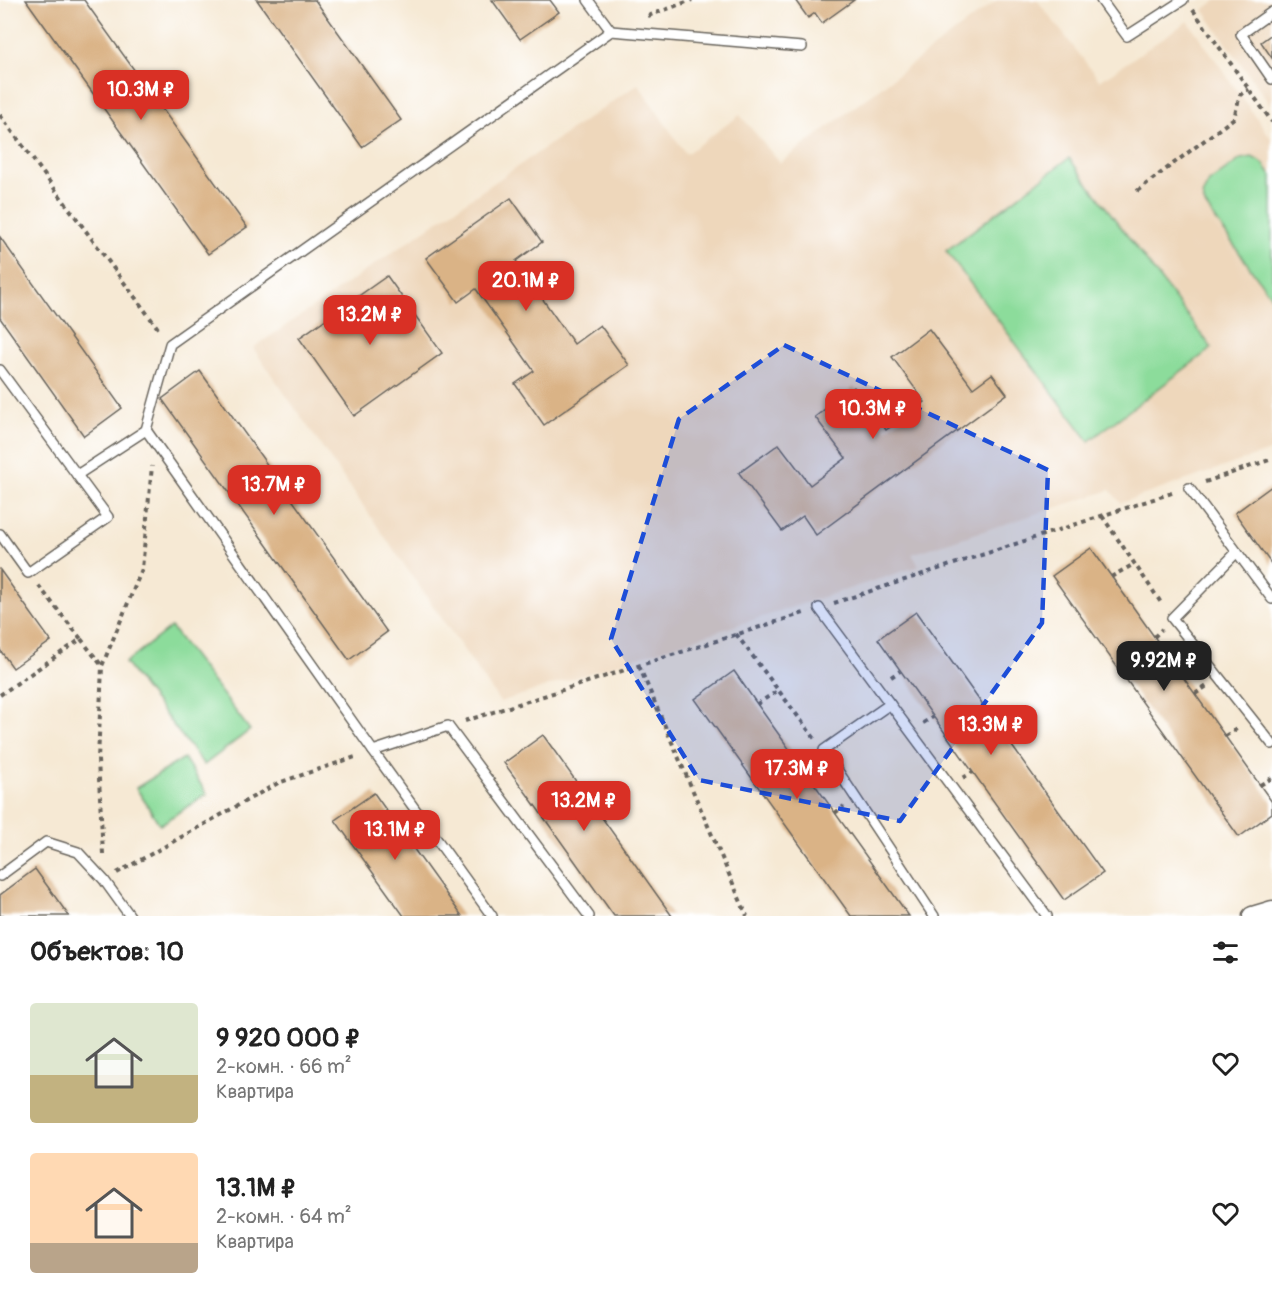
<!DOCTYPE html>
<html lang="ru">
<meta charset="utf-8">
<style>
body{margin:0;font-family:Pangolin,sans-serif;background:#f2f2f2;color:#222;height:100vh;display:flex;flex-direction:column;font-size:22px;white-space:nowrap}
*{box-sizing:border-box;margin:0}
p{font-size:20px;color:#767676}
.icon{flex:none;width:33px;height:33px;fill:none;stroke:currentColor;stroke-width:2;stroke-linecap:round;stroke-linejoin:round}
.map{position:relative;height:916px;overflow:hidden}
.sheet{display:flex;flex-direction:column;background:#fff;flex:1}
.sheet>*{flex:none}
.price{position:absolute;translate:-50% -51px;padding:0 14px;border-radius:12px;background:#d93025;color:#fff;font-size:20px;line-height:39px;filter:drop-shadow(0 2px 3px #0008)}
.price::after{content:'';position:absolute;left:50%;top:36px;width:18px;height:14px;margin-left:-9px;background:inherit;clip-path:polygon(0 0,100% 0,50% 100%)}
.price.on{background:#222;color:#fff}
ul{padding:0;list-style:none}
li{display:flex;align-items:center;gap:18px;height:150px;padding:0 30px}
li span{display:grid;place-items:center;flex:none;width:168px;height:120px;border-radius:6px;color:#555}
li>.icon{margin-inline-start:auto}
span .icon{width:72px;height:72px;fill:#fffc;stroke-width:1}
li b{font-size:26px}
h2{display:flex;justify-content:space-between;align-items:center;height:72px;padding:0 30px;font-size:26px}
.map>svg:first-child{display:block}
</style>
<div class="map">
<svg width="1272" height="916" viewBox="0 0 1272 916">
<rect width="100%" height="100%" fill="#fff"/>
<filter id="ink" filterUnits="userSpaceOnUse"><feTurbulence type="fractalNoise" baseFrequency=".0167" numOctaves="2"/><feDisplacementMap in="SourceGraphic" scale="12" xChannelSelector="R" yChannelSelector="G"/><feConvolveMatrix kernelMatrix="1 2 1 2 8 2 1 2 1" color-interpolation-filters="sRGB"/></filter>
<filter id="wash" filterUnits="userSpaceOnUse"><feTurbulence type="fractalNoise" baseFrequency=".008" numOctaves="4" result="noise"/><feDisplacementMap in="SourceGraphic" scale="24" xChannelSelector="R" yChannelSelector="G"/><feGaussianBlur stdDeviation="1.35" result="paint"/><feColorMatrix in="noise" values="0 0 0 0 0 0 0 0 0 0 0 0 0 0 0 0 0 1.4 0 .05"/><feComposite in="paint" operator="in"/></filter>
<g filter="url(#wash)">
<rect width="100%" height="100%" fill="#f6e9d4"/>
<g fill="#eed7bb">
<path d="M997,0H1037L1100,81L1188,21L1272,140V450L1121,503L1110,490L912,554L919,566L500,702L253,348L638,84L686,154L740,115L780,163Z"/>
<path d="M1217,0H1272V107L1203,10Z"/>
</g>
<g fill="#8cdc9b" stroke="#547c5c" stroke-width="1.5">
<path d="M1252,157L1263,163L1272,176V298L1205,205L1202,195L1209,182L1241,159Z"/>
<path d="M1069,158L1212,348L1089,441L946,251Z"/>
<path d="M171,627L250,730L204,765L125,663Z"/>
<path d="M184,758L207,794L160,825L136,788Z"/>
</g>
<g id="blocks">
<g fill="#dab386">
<path d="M26,0H84L247,227L208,254Z"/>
<path d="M257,0H315L401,120L362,147Z"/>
<path d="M492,0H550L559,12L520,39Z"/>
<path d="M795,0H854L822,23L815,13L808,18Z"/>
<path d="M1272,34V58L1261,42Z"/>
<path d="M511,198L542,242L516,261L574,344L600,325L629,365L544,425L515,384L534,371L476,289L458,302L426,258Z"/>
<path d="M0,237L122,408L84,436L0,318Z"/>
<path d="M387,276L442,353L354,416L299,338Z"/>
<path d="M929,329L973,388L992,374L1007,394L816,535L803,516L782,531L739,473L779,444L810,485L846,458L815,417L854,387L886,430L925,402L892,357Z"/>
<path d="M200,371L387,632L349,660L162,399Z"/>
<path d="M1272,486V565L1235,513Z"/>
<path d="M1091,548L1272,802V813L1239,837L1052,576Z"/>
<path d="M0,570L51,641L13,668L0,650Z"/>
<path d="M916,612L1103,873L1064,900L878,639Z"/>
<path d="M734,671L757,704L909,916H851L695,699Z"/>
<path d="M543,735L672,916H614L527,794L504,763Z"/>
<path d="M374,793L398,827L462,916H404L335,820Z"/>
<path d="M35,869L69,916H0V895Z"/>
</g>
</g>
</g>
<g filter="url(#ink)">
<use href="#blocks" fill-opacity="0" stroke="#68645c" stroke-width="1.5"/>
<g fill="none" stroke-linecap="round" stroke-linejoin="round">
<g stroke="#68645c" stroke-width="12">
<g id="service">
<path d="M588,0L611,31"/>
<path d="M1101,0L1127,36L1183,0"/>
<path d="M1272,12L1241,34L1272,79"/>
<path d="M0,370L77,475L146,430"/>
<path d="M1189,488L1272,599"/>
<path d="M0,534L28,573L108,517L77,475"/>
<path d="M1237,552L1172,618L1272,744"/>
<path d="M819,608L1047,916"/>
<path d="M890,704L824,750L934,916"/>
<path d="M373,751L448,726L589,916"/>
<path d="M0,876L46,842L78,852L104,880L130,916"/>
<path d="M492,916L373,751L146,430L170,344L611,31L802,47"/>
</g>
</g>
<g stroke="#68645c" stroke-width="21">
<path id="minor" d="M1252,916L1272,910"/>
</g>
<g stroke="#68645c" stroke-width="4" stroke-dasharray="4.5 4.5" stroke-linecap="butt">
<path d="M1193,10L1272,122"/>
<path d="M648,16L692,0"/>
<path d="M0,115L160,331"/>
<path d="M1137,191L1234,118L1240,95L1249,89"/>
<path d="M1205,482L1272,459"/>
<path d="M1102,516L1162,604"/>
<path d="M1111,577L1134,564"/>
<path d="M834,603L1175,492"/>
<path d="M736,634L815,739"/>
<path d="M1154,637L1162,629"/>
<path d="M81,639L102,666"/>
<path d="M639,666L747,916"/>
<path d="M891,677L900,671"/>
<path d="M1195,694L1207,686"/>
<path d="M0,695L81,639L38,585"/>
<path d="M757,704L779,690"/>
<path d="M465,721L804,613"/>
<path d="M923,723L933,717"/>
<path d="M1225,736L1240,727"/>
<path d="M801,765L812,758"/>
<path d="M963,778L973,772"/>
<path d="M1260,785L1272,778"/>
<path d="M835,813L844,806"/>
<path d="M103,854L98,760L102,666L142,569L152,466"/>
<path d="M117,873L278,783L358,756"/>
</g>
<use href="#service" stroke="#fff" stroke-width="9"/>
<use href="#minor" stroke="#fff" stroke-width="18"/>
</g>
</g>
<path fill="#1d4ed8" fill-opacity="0.2" stroke="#1d4ed8" stroke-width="4.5" stroke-dasharray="12 8" stroke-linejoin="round" d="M784,345L1048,470L1042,623L900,821L699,780L611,639L679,419Z"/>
</svg>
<b class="price" style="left:141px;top:121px">10.3M ₽</b>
<b class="price" style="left:526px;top:312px">20.1M ₽</b>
<b class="price" style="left:370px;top:346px">13.2M ₽</b>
<b class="price" style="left:873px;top:440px">10.3M ₽</b>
<b class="price" style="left:274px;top:516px">13.7M ₽</b>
<b class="price on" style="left:1164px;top:692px">9.92M ₽</b>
<b class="price" style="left:991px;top:756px">13.3M ₽</b>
<b class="price" style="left:797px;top:800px">17.3M ₽</b>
<b class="price" style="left:584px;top:832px">13.2M ₽</b>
<b class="price" style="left:395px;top:861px">13.1M ₽</b>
</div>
<section class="sheet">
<h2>Объектов: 10<svg class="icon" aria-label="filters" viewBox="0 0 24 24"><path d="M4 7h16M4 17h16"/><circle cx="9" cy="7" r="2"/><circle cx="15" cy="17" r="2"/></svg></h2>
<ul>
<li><span style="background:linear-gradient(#dfe7d0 60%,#c2b280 0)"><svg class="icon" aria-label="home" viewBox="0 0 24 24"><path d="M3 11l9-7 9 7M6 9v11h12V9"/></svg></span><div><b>9 920 000 ₽</b><p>2-комн. · 66 m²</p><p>Квартира</p></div><svg class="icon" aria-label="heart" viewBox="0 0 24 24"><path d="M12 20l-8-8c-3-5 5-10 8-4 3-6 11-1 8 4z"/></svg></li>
<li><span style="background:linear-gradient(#ffd9b3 75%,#b9a48a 0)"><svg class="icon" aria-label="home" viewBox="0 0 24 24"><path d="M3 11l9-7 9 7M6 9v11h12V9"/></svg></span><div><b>13.1M ₽</b><p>2-комн. · 64 m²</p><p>Квартира</p></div><svg class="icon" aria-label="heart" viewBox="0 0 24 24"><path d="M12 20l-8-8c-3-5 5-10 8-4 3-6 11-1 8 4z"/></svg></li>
</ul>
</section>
